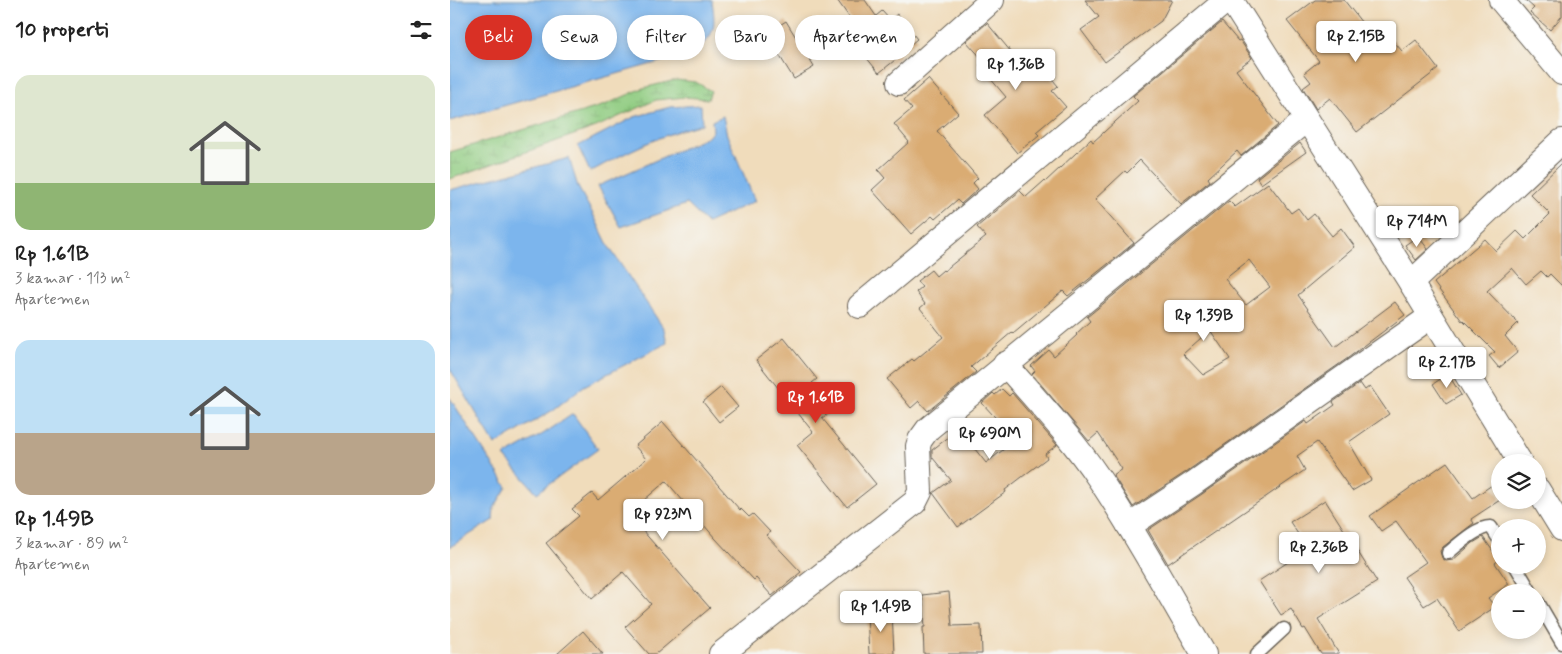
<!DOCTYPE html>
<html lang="id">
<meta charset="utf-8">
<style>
body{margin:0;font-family:Mynerve,sans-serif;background:#f2f2f2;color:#222;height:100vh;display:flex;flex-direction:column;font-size:19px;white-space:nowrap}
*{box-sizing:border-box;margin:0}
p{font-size:16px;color:#767676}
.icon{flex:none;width:28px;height:28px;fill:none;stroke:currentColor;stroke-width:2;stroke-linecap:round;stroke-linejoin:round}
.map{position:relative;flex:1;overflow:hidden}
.side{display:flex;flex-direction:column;background:#fff;width:450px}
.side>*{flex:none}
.banner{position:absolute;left:15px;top:15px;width:475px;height:45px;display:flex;gap:10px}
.fabs{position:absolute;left:1041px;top:454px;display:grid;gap:10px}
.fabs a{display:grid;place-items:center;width:55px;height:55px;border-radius:50%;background:#fff;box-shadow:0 2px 8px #0003;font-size:25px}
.price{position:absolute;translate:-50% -42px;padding:0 11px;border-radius:5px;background:#fff;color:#222;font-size:16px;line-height:32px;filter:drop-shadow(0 1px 2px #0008)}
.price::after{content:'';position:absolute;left:50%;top:30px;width:15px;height:11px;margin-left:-8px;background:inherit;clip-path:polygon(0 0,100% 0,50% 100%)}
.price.active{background:#d93025;color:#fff}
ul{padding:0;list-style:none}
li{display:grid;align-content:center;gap:10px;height:265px;padding:0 15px}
li span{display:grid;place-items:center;height:155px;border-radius:15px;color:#555}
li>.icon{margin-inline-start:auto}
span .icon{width:90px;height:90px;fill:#fffc;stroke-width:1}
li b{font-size:21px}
h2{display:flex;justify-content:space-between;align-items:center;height:60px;padding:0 15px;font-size:21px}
.chip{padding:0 18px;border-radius:22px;background:#fff;box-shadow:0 2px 8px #0003;font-size:18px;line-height:45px}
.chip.active{background:#d93025;color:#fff}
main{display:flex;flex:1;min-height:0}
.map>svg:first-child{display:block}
</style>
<main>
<section class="side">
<h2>10 properti<svg class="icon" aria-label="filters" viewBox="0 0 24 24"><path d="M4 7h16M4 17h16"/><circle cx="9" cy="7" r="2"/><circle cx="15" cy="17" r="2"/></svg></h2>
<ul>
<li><span style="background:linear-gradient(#dfe7d0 70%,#8fb573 0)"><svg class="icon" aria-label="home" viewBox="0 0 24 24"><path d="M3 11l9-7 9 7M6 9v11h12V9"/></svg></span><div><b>Rp 1.61B</b><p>3 kamar · 113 m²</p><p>Apartemen</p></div></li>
<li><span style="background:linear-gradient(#bfe0f5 60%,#b9a48a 0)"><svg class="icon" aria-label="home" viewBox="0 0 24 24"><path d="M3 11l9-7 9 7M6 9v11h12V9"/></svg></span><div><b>Rp 1.49B</b><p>3 kamar · 89 m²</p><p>Apartemen</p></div></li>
</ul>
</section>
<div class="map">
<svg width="1112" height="654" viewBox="0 0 1112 654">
<defs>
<pattern id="wetland-marsh" width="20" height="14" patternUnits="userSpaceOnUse" patternTransform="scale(1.25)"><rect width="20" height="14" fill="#90cc81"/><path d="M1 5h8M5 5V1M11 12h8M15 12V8" fill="none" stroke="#7caf6f"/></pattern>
</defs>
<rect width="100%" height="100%" fill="#f6f6f2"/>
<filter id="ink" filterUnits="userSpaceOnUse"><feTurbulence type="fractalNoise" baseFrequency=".02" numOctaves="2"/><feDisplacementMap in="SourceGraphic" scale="10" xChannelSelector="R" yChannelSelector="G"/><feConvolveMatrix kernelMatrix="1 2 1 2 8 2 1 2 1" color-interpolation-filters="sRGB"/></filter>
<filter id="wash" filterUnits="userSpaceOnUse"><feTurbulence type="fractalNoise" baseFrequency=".0096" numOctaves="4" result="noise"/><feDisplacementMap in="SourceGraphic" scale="20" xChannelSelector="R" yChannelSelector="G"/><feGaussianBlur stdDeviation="1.12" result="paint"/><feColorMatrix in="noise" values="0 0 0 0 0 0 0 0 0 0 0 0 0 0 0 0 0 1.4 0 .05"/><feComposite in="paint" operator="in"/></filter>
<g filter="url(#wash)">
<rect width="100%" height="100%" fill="#f0dcbb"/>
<path fill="url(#wetland-marsh)" stroke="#56744e" d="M226,80L246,82L261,91L258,99L235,97L206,100L146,127L0,179V152L155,105L193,88Z"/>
<g fill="#7cb5ed" stroke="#4c6884">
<path d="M0,0H262C266,29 266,36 241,53L0,121Z"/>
<path d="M251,105L252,124C212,134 176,152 140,172L128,146L184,117L220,107Z"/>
<path d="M273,116L277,135L305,201L257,223L237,204L171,227L148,186L258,137L263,131L262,121Z"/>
<path d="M119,158L128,187L144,216L159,247L214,329L217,343L134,386L103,410L45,445L0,369V190Z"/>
<path d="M0,398L57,487L44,508L43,520L0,547Z"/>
<path d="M123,414L148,449L87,493L54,456L93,434Z"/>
</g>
<g id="blocks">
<g fill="#daac73" fill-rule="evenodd">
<path d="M387,0H415L426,16L432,11L440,20L447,14L467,39L449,54L450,56L429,73L398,35L407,28Z"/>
<path d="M635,0H722L711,21L655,62L631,30L649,17Z"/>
<path d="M865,0H894L923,37L933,29L952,51L966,40L988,69L907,132L880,98L866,109L853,88L861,82L854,73L869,61L837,21Z"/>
<path d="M1075,0H1112V16L1100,30L1080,12L1084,8Z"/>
<path d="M336,21L364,67L344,79L316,34Z"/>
<path d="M772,22L788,41L790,40L802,58L786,70L828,125L791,156L787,151L758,178L760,181L731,204L690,160L677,173L675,171L645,199L684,243L618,296L613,291L563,333L562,332L521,367L526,372L478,411L469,401L461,408L437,379L462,359L464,361L493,337L470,308L475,304L466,292L472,287L467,281L481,270L486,276L493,270L494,271L536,237L527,227L570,191L576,197L594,181L595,182L641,139L643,142L688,101L683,96Z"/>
<path d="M537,23L581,76L592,67L608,86L602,91L616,107L586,132L589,135L567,153L535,115L556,97L529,65L534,61L516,41Z"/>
<path d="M478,79L508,113L487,131L528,178L523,183L528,189L511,204L507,200L485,219L482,216L461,234L422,190L435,178L428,170L459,142L444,124L462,109L454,100Z"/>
<path d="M850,143L856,152L811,184L807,178Z"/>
<path d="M1112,163V286L1100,274L1097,277L1091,271L1076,284L1062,268L1037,291L1068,323L1055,336L1068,352L1049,368L1039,356L1045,352L1013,320L1012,321L984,283L1035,239L1046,251L1067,231L1075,239L1100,214L1080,194Z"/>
<path d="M818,183L841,213L848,208L857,220L864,214L882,236L891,228L905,247L848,295L885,347L945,302L955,315L898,358L736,472L683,507L663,475L672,469L648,433L639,441L582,374L585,371L581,366L599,350L604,356L627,335L626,334L640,321L637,317L779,201L785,207ZM799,260L820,287L796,305L775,279ZM760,330L780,359L753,375L733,354Z"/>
<path d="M968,236L978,249L966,260L955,245Z"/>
<path d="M334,338L367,379L362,383L382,411L372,418L426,484L397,507L347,445L363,432L306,360Z"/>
<path d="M998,374L1011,395L996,404L983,384Z"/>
<path d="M910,383L915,390L920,386L939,414L899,442L921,480L902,491L867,442L847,456L855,470L718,564L698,530L752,494L856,421L858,424L885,405L883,402Z"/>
<path d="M271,387L288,407L269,422L253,402Z"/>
<path d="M552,389L559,396L562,393L607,445L595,454L597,458L555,490L556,492L508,527L483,493L501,480L482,457V450L509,429L536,463L566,440L532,403L543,393L545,395Z"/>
<path d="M213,422L290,510L291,509L299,517L303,514L320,532L316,535L351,572L322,596L306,578L304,580L265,538L216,481L178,514L260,608L206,654H199L175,627L201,604L173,572L142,599L96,543L129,516L122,509L142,493L148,500L196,459L185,446Z"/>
<path d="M997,462L1023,498L1042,485L1050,497V500L1021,519L1024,523L993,547L990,551L992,558L996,561L1003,560L1023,543L1033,537L1049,560L1045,563L1059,584L1038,598L1045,607L1009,631L987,598L974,606L954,577L976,562L946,521L931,531L920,516Z"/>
<path d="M875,500L927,582L868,619L889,654H871L855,628L853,629L841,609L831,615L809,581L858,549L840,522Z"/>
<path d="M499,592L502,626L531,625L532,654H474L473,627H475L472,595Z"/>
<path d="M442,612L444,654H419L417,613Z"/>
<path d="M133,631L153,654H107Z"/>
</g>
</g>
</g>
<g filter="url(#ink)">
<use href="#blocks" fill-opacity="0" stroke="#665f54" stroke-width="1"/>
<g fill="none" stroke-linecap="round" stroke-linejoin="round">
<g stroke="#665f54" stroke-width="15">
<g id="lane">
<path d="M998,553C1009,544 1028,526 1041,527L1050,541"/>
<path d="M1065,565L1081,592"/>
<path d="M1088,602L1112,643"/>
<path d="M807,654L834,629"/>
</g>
</g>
<g stroke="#665f54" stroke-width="26">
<g id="street">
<path d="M781,0L961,283L1070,462"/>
<path d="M1051,0L1112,73"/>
<path d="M449,83L542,0"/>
<path d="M961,283L1112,141"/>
<path d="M410,306L777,0"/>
<path d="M555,364C587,401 621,437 648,477C686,533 719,595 754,654"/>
<path d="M1088,490L1112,529"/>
<path d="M679,526L744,483L980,317"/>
<path d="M271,654L465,502L470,492L468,446L470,440L478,429L856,120"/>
</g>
</g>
<use href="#lane" stroke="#fff" stroke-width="12"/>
<use href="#street" stroke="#fff" stroke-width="24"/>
</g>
</g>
</svg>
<div class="fabs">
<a><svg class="icon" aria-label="layers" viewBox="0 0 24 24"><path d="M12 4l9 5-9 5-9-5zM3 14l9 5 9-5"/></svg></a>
<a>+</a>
<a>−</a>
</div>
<b class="price" style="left:906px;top:63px">Rp 2.15B</b>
<b class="price" style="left:566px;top:91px">Rp 1.36B</b>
<b class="price" style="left:967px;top:248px">Rp 714M</b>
<b class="price" style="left:754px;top:342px">Rp 1.39B</b>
<b class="price" style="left:997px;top:389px">Rp 2.17B</b>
<b class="price active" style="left:366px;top:424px">Rp 1.61B</b>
<b class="price" style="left:540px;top:460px">Rp 690M</b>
<b class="price" style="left:213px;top:541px">Rp 923M</b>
<b class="price" style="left:869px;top:574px">Rp 2.36B</b>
<b class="price" style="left:431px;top:633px">Rp 1.49B</b>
<div class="banner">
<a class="chip active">Beli</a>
<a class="chip">Sewa</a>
<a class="chip">Filter</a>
<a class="chip">Baru</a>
<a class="chip">Apartemen</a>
</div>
</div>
</main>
